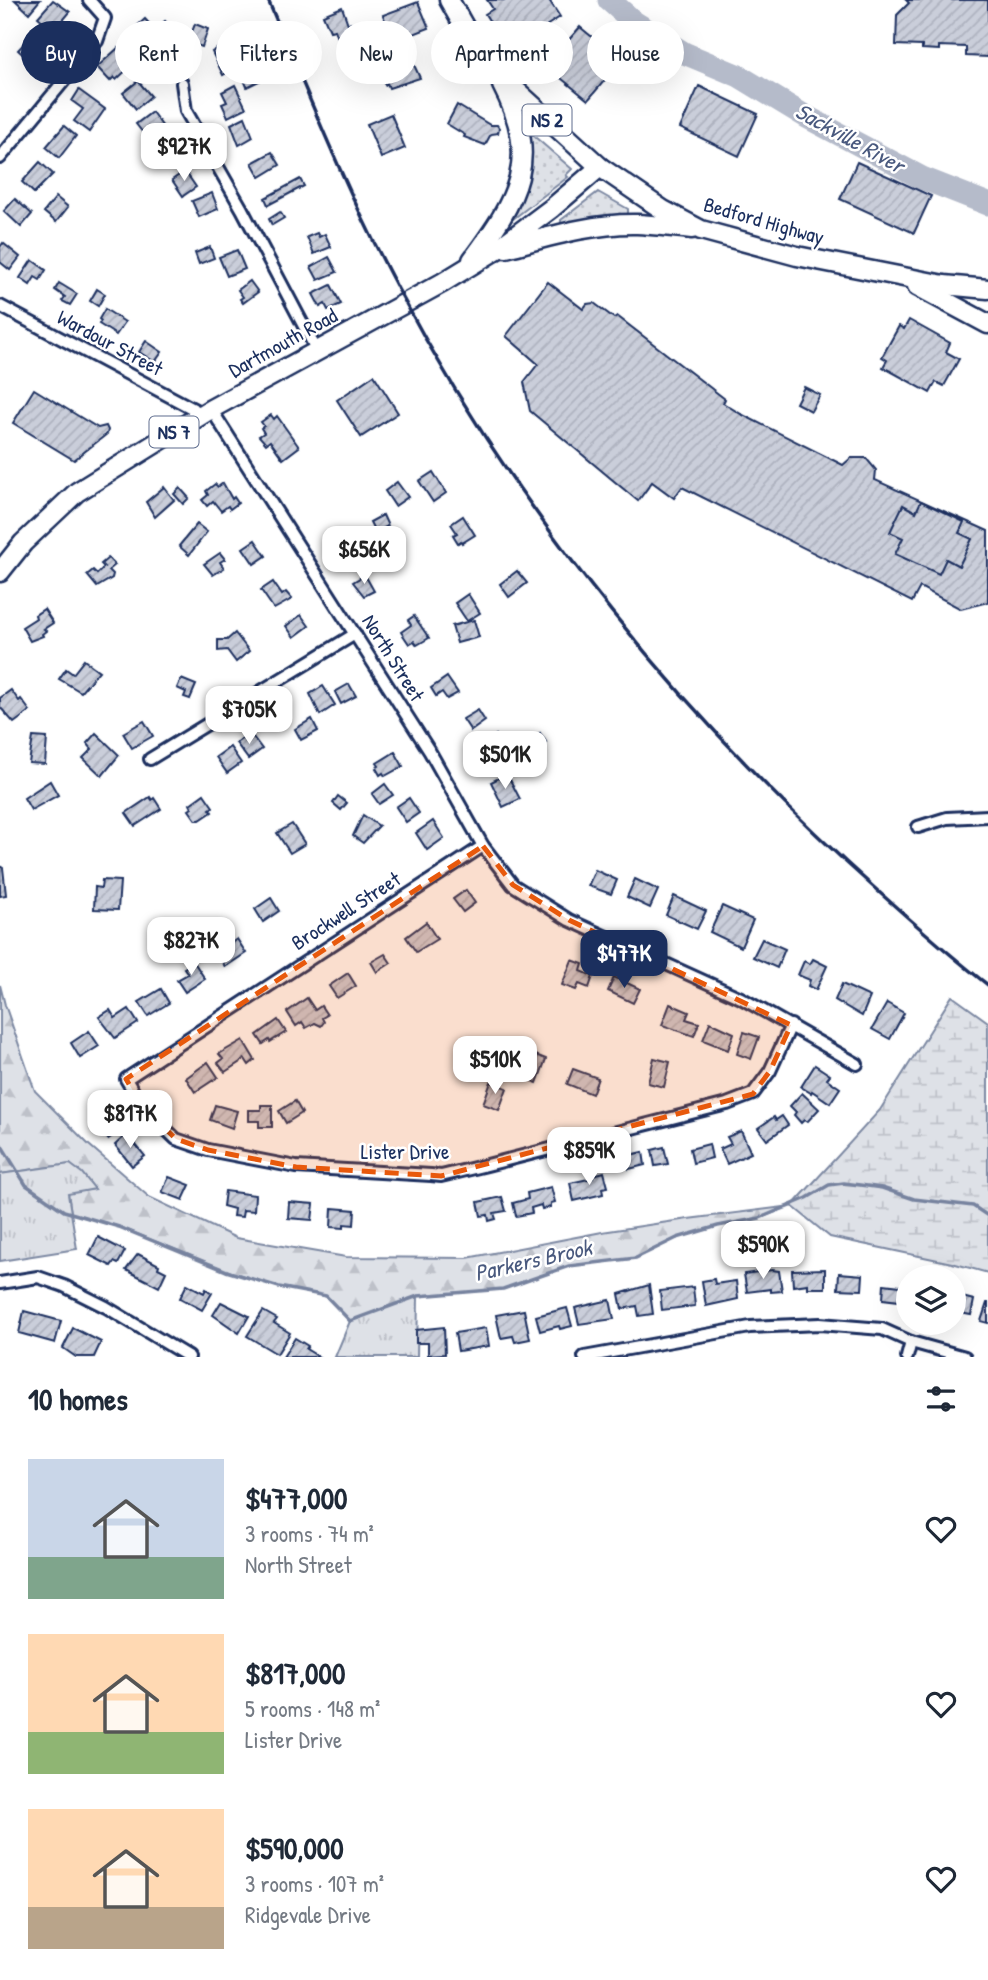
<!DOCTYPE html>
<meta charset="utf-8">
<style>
body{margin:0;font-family:"Patrick Hand",sans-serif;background:#f2f2f3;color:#1f2937;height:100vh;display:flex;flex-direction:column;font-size:26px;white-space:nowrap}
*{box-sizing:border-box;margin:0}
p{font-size:23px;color:#747a83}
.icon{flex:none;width:38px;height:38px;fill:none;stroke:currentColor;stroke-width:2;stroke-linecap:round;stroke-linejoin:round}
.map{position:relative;height:1357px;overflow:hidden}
.panel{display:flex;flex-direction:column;background:#fff;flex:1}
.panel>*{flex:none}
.guide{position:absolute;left:21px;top:21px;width:947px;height:63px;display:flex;gap:14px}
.tools{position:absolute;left:896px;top:1265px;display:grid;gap:14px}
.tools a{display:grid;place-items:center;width:70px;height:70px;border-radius:50%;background:#fff;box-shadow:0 7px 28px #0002;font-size:35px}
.price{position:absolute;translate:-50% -60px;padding:0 16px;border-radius:14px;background:#fff;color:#222;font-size:23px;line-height:46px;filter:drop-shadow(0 2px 4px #0008)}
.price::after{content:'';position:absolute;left:50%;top:42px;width:21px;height:16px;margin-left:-10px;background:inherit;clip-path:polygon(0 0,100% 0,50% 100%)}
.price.selected{background:#1b2f5e;color:#fff}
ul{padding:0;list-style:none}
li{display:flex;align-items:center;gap:21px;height:175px;padding:0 28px}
li span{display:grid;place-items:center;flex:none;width:196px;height:140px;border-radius:0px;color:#555}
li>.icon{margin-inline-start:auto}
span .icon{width:84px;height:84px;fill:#fffc;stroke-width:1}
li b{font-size:30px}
h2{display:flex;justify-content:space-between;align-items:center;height:84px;padding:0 28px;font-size:30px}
.pill{padding:0 24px;border-radius:32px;background:#fff;box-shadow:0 7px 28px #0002;font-size:24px;line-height:63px}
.pill.selected{background:#1b2f5e;color:#fff}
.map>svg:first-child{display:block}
</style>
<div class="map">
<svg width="988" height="1357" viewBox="0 0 988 1357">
<defs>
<pattern id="grass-dots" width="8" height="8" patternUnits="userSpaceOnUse" patternTransform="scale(1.75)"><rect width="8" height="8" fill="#dee1e7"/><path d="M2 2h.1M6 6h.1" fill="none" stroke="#bec1c9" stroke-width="1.8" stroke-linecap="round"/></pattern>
<pattern id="forest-firs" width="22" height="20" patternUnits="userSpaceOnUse" patternTransform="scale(1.75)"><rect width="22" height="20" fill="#dee1e7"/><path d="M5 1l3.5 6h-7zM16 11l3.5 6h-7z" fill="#bec1c9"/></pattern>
<pattern id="wetland-marsh" width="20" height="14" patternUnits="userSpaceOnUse" patternTransform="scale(1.75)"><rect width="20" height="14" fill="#dee1e7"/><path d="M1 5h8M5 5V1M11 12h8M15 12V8" fill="none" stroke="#bec1c9"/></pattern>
<pattern id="park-tufts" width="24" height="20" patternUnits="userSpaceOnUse" patternTransform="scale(1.75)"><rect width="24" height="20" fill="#dee1e7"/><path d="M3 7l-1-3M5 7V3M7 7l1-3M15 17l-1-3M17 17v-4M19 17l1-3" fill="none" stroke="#bec1c9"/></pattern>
<pattern id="building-hatch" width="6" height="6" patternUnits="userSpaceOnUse" patternTransform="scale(1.75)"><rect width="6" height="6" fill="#caceda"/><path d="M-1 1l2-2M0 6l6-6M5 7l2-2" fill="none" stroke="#adb1be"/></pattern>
</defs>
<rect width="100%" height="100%" fill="#fff"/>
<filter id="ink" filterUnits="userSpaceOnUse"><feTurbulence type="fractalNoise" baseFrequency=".0143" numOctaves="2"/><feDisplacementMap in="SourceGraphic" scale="14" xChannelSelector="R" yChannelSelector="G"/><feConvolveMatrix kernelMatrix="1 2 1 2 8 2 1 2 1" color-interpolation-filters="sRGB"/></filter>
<g filter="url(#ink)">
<g fill="url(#grass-dots)" stroke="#7c88a2" stroke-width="2">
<path d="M528,131L572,169L566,175L568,177L513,219L520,197Z"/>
<path d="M598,192L628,209V215L564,225L561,223V220Z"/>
</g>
<path fill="url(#forest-firs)" stroke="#7c88a2" stroke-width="2" d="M0,985L5,1005L35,1091L89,1145L149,1197L236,1238L346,1257L467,1258L602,1232L688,1219L792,1206L760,1218L718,1226L677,1238L636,1258L569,1266L503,1289L418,1296L350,1321L326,1296L279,1287L234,1273L120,1227L71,1213L68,1193L94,1189L70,1164L0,1174Z"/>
<path fill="url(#wetland-marsh)" stroke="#7c88a2" stroke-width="2" d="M952,996L988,1022V1273L952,1263L830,1237L792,1206L880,1110Z"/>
<g fill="url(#park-tufts)" stroke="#7c88a2" stroke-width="2">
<path d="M70,1164L82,1173L95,1189L68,1194L77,1249L0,1261V1174Z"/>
<path d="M418,1296L417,1357H335L350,1321Z"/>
</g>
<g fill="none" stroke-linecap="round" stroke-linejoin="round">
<path stroke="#77839f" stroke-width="3.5" d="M0,1143L26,1185L64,1211L119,1227L226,1271L279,1287L326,1296L350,1321L418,1296L503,1289L569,1266L636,1258L677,1238L718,1226L760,1218L807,1198L829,1185L844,1183L860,1185L882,1188L914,1199L973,1206L988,1216"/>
<path stroke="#b5bbca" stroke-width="23" d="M609,0L634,22L684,53L739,76L805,116L922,178L988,204"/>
</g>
<g fill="url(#building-hatch)" stroke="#1b2f5e" stroke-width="2">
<path d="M15,0H40L29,13Z"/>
<path d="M53,0L70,12L54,31L38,17Z"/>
<path d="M487,0H549L560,17L508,50L485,14L493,9Z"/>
<path d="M906,0H988V57L966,56V47L939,46V50L922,49V46L896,45L897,15L909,3Z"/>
<path d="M418,2L429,28L393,42L383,15Z"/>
<path d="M342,7L348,24L352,23L361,45L343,52L335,30L330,31L323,15Z"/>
<path d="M145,19L155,30L165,21L178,36L158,53L136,27Z"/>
<path d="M195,24L208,29L202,47L197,45L196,48L187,45Z"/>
<path d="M580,27L621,61L588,100L546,66Z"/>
<path d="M32,35L47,49L33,64L18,50Z"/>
<path d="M232,40L245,62L223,75L212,52Z"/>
<path d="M118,48L133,64L116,80L114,77L110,81L97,67Z"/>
<path d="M409,54L420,78L389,88L387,83L385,85L380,76L388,72L386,68L394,65L392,62Z"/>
<path d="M256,68L261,80L247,87L242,75Z"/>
<path d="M138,81L151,96L136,109L123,93Z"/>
<path d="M235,85L246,108L228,117L222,104L227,102L222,92Z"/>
<path d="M699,86L758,114L739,156L680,128Z"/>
<path d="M79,90L105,109L89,132L74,121L83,109L72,101Z"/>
<path d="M457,105L490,125H497L499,128L498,133L491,134L485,145L464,137L465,135L447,124Z"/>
<path d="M152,112L163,127L147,138L136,124Z"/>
<path d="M391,114L405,148L381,158L367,124Z"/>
<path d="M245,117L253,137L239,145L231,124Z"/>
<path d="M64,126L76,136L59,158L46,147Z"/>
<path d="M168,142L178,158L163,167L154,151Z"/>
<path d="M272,152L280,165L260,177L252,163Z"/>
<path d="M40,162L53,174L34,193L22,182Z"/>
<path d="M857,162L931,196L914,233L840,199Z"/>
<path d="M185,171L196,187L183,196L172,180Z"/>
<path d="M300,179L304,186L268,205L265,198Z"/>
<path d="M212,193L218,209L199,217L192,201Z"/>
<path d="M56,197L68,207L56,222L44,212Z"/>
<path d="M15,199L32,214L21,227L4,211Z"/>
<path d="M280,212L284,218L272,225L269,219Z"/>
<path d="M317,233L319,237L325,234L331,247L314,254L307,237Z"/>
<path d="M3,243L20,257L10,270L0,262V247Z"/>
<path d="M210,247L214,258L199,264L195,253Z"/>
<path d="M237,250L245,269L227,276L219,257Z"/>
<path d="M329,257L337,272L318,280L311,267Z"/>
<path d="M32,260L46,270L40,280L35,277L30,285L20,278Z"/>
<path d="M250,281L258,292L243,303L240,299L243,297L238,290Z"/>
<path d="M548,282L583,309L587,304L594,303L614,318L617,316L725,399L723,403L741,414L843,465L851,458H866L876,470L875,480L988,531V602L961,609L920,587L912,602L682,487L674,498L652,482L638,501L530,411L524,382L538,364L506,336Z"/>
<path d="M59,283L77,294L70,305L62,301L65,297L55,290Z"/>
<path d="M331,285L341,304L328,310L325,304L320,307L313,294Z"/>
<path d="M97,289L105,294L98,306L90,301Z"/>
<path d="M105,309L125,322L116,335L99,324L101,321L99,319Z"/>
<path d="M909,320L950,343L946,352L959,359L944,386L936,382L930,393L883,367L887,360L882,357L899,326L904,329Z"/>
<path d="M146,341L162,352L155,362L139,352Z"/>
<path d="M374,375L398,413L361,437L337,400Z"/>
<path d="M804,387L820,395L811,411L796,403Z"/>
<path d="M34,389L98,428L106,426L108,430L107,434L74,460L13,423Z"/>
<path d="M271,415L274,419L277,416L299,447L283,459L270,441L266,444L259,436L264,433L261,428L264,426L261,422Z"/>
<path d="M433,472L446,493L433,502L419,481Z"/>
<path d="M397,482L408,497L395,506L385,491Z"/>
<path d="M223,483L232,499L234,497L238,503L230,509L228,506L221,511L213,501L207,506L202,500L208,495L206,491L215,484L218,487Z"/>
<path d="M164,487L174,500L155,517L146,502Z"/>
<path d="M180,488L189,498L183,504L174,494Z"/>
<path d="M921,501L964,522L959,533L972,539L959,566L946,559L939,574L895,554L903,538L890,532L903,505L916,512Z"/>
<path d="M383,515L388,526L384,528L388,536L379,540L370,522Z"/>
<path d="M463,516L475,535L462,543L461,541L458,543L453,535L457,533L451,524Z"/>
<path d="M197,524L207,532L189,555L179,546Z"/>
<path d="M255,540L266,556L254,564L243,548Z"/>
<path d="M339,541L346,553L335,559L328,546Z"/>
<path d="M220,553L225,559L220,562L224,568L213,575L204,564Z"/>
<path d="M108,558L115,565L109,570L113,574L112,578L97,587L87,575L93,570L97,574L104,567L101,564Z"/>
<path d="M517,571L527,583L509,597L500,584Z"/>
<path d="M365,575L374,591L364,596L353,582Z"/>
<path d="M273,582L282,595L286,592L292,599L274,609L261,590Z"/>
<path d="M468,594L480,613L467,621L455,603Z"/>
<path d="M44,609L53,623L44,629L46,631L42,634L43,636L30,641L22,627L36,618L35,615Z"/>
<path d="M301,615L309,626L294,637L286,626Z"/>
<path d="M414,616L429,638L417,645L414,641L409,644L401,632L411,625L408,620Z"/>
<path d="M474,620L479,637L457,643L452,626Z"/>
<path d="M235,633L249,651L236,662L227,650L218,651V640H227Z"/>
<path d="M84,660L99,671L81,692L59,679L66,669L73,674Z"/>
<path d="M447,677L458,693L447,699L442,692L436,696L431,688Z"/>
<path d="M181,679L196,685L190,699L184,697L186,692L177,688Z"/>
<path d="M349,684L356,696L341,704L335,692Z"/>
<path d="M323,686L335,705L320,715L310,694Z"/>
<path d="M11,690L19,701L21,699L30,711L14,723L0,707V698Z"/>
<path d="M478,710L485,721L471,731L463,719Z"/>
<path d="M312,719L318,731L301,740L295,729Z"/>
<path d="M144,721L153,736L132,748L123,733Z"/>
<path d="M96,733L119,755L102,776L83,758L92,749L87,743Z"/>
<path d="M250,733L262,749L248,759L236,743Z"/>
<path d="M540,733L546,742L532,752L526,743Z"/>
<path d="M496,735L505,749L492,758L484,746Z"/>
<path d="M33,737L47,738L45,764L29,763Z"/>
<path d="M230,747L241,763L227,773L216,757Z"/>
<path d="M395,752L403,766L385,776L383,773L380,775L376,768L379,766L377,763Z"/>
<path d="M507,774L520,799L503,807L491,782Z"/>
<path d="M50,781L58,795L31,810L24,798Z"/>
<path d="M385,784L393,795L379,804L372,794Z"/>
<path d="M204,794L213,807L210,809L212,812L200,820H196L189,810L192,808L190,804Z"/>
<path d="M338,796L347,803L341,810L333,803Z"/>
<path d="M150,797L152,800L154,798L161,809L135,826L126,813Z"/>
<path d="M409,798L419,813L406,822L396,807Z"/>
<path d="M363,815L379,826L363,843L353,836Z"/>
<path d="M433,821L444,838L427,850L416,833Z"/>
<path d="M292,824L305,844L290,853L277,833Z"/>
<path d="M0,866L3,868L6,895L0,896Z"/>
<path d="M595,870L617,880L611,894L588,886Z"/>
<path d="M635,879L658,890L650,908L627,897Z"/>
<path d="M102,880L120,881L118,910L94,909L95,887L101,888Z"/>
<path d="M466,890L475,903L463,912L453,899Z"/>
<path d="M674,896L706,911L697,929L666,915Z"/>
<path d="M271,898L279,911L263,922L255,909Z"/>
<path d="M722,906L753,920L741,947L710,932Z"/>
<path d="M426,922L437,939L416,952L406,937Z"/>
<path d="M237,939L246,953L225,967L218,952Z"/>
<path d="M762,939L785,949L777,968L753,957Z"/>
<path d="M385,954L391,963L377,972L371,962Z"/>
<path d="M813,959L827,966L816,990L808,986L810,980L798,975L804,961L810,964Z"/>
<path d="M572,960L583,964L581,971L593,976L589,988L579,984L576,990L562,985Z"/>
<path d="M194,962L205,979L185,992L177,980L188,974L184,968Z"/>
<path d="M348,973L356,986L337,998L329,986Z"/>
<path d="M614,977L640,989L633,1003L608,991Z"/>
<path d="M842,984L870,997L862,1016L835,1000Z"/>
<path d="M161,989L169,1003L148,1016L139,1002Z"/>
<path d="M307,998L315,1010L321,1006L327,1015L322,1018L324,1022L321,1026L315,1023L306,1028L302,1022L296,1026L287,1012Z"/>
<path d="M887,1003L904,1013L890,1039L872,1029Z"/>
<path d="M670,1004L689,1012L686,1019L699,1023L694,1036L662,1025Z"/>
<path d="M129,1009L138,1023L115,1038L99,1017L110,1010L115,1018Z"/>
<path d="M278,1020L286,1032L270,1042L269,1040L263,1044L257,1035Z"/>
<path d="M710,1022L734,1033L728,1050L703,1040Z"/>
<path d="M89,1031L99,1046L80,1058L71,1043Z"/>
<path d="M744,1032L759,1037L751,1059L737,1054Z"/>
<path d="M243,1040L255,1060L249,1065L245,1059L225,1072L218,1063L223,1059L219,1054Z"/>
<path d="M533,1054L546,1059L537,1083L505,1071L510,1057L529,1065Z"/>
<path d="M654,1058L670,1062L664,1087L648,1083Z"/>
<path d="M208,1062L218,1077L195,1092L186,1078Z"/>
<path d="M815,1065L830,1075L827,1079L840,1088L830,1103L812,1091L811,1093L801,1087Z"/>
<path d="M573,1069L598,1078L592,1094L567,1084Z"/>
<path d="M491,1082L507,1088L499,1110L483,1104Z"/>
<path d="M802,1093L819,1109L807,1122L804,1120L801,1123L794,1115L796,1112L790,1106Z"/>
<path d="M295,1101L302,1113L286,1123L279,1111Z"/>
<path d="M215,1105L237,1111L232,1128L210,1120Z"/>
<path d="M261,1105H272V1127H259V1121H249V1110H261Z"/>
<path d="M113,1108L126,1127L108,1139L95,1120Z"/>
<path d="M782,1116L788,1125L767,1140L758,1128L774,1117L776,1120Z"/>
<path d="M741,1131L751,1153L727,1164L720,1149L731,1144L727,1137Z"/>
<path d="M127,1134L145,1156L132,1166L115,1145Z"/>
<path d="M709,1144L712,1158L693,1163L690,1149Z"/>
<path d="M664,1147L668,1164L655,1166L652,1150Z"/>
<path d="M643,1152L645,1165L629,1169L626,1156Z"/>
<path d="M604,1172L608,1187L602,1188L603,1194L574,1201L570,1183L593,1178V1175Z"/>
<path d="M169,1177L190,1185L183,1200L162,1192Z"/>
<path d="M551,1187L555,1202L551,1203V1207L542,1209L541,1205L531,1208L532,1213L516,1216L513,1203L528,1199L527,1193Z"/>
<path d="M225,1191L255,1195L254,1211L243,1210L242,1217L233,1216L234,1209L223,1206Z"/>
<path d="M502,1197L506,1211L494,1213L496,1219L489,1221L488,1215L481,1216L478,1202Z"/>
<path d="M289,1202L314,1204L312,1220L288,1218Z"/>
<path d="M332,1208L355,1210L354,1225L344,1224V1228L331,1227Z"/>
<path d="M98,1237L125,1251L118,1264L114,1262L111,1266L89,1255Z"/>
<path d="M138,1254L159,1265L158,1268L166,1272L159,1287L126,1270Z"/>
<path d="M825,1269V1288H808V1284L793,1286L792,1270Z"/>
<path d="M772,1270L779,1271L782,1291L771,1292V1289L747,1292L744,1274Z"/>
<path d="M839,1273L863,1275L862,1290L838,1289Z"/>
<path d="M714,1279L715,1284L736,1281L738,1299L706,1306L702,1281Z"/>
<path d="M187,1284L204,1293L206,1289L212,1293L202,1310L180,1298Z"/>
<path d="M884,1284L908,1287V1302L883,1299Z"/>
<path d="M649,1285L653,1314L639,1316L637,1306L622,1309L619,1294Z"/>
<path d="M693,1287L695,1306L662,1310L660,1291Z"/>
<path d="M954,1295L974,1300L971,1315L954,1312Z"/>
<path d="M610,1300L614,1319L579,1324L575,1308Z"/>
<path d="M221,1302L249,1316L239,1333L213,1315Z"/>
<path d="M987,1303H988V1323L981,1321Z"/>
<path d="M567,1308L572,1326L560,1329L559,1326L540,1331L536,1316Z"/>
<path d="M524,1310L530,1339L515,1342L513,1336L501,1338L496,1315Z"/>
<path d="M24,1311L61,1321L55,1343L19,1333Z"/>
<path d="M263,1311L277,1319L274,1323L290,1333L277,1354L247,1336Z"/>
<path d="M444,1327L445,1354L428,1355V1343H416V1330Z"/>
<path d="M73,1328L101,1342L94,1357H76L63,1348Z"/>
<path d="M486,1328L489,1346L458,1351L455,1333Z"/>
<path d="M295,1338L308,1346L306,1349L319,1357H283Z"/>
</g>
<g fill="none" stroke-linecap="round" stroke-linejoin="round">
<g stroke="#1b2f5e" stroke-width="16">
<g id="street">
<path d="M182,83L186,111L242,209L317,351"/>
<path d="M0,158L97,41L105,18L89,0"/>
<path d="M0,306L203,414"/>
<path d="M211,409L430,752L483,846L513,885L569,920L741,998L857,1064"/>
<path d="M150,759L355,634"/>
<path d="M918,827L947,818L988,816"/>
<path d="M483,846L126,1079L142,1106L176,1139L208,1150L296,1167L431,1175L441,1176L487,1165L727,1104L753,1094L770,1071L791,1025"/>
<path d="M0,1283L38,1277L64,1286L106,1307L189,1357"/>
<path d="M584,1357L750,1327L820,1324L882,1329L911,1342L965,1357"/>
<path d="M907,1357L911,1342"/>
</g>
</g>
<g stroke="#1b2f5e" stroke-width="23">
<g id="primary">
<path d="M449,0L470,37L496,72L600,167L663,210L701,230L797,256L944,285L988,289"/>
<path d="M506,248C548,237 593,223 637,224C655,225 674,227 692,229"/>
<path d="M472,260C518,198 541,160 502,85"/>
<path d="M917,286L988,324"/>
<path d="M0,572L23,543L77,492L211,409L442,283L496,250L552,208L600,167"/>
</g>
</g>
<use href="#street" stroke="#fff" stroke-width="10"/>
<use href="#primary" stroke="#fff" stroke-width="18"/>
<path stroke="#1b2f5e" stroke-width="3.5" d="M268,0C309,97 348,195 398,289C519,517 687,721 879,892C915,924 950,956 988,985"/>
</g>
</g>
<path fill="#e8590c" fill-opacity="0.2" stroke="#e8590c" stroke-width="5" stroke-dasharray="14 9" stroke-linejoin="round" d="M483,846L513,885L569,920L791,1025L770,1071L753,1094L441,1176L296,1167L208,1150L176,1139L142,1106L126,1079Z"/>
<g text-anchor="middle" stroke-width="5" stroke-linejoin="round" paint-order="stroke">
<g fill="#fff" stroke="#5f6d8e" stroke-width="2">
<rect x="522.5" y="104.5" width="49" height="31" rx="5"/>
<rect x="149.5" y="416.5" width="49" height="31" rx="5"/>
</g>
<g font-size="19" font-weight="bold" fill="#1b2f5e">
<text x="547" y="127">NS 2</text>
<text x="174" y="439">NS 7</text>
</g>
<g font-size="21" fill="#1b2f5e" stroke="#fff">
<text transform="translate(764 221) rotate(16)" y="7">Bedford Highway</text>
<text transform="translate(110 343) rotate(28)" y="7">Wardour Street</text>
<text transform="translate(283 343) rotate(-29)" y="7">Dartmouth Road</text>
<text transform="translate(393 658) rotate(58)" y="7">North Street</text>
<text transform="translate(346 911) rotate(-33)" y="7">Brockwell Street</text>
<text x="405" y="1159">Lister Drive</text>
</g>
<g font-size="23" font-style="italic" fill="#49597e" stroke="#fff">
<text transform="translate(850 138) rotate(29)" y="8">Sackville River</text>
<text transform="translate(533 1260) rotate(-13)" y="8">Parkers Brook</text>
</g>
</g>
</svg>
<div class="tools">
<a><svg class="icon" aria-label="layers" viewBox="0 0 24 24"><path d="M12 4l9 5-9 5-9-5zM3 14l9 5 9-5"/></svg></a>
</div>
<b class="price" style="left:184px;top:183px">$927K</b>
<b class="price" style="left:364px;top:586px">$656K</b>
<b class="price" style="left:249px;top:746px">$705K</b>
<b class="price" style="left:505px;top:791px">$501K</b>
<b class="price" style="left:191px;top:977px">$827K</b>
<b class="price selected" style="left:624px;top:990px">$477K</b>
<b class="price" style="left:495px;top:1096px">$510K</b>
<b class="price" style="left:130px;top:1150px">$817K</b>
<b class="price" style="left:589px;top:1187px">$859K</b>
<b class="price" style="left:763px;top:1281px">$590K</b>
<div class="guide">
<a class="pill selected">Buy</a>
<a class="pill">Rent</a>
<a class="pill">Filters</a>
<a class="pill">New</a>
<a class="pill">Apartment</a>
<a class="pill">House</a>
</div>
</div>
<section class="panel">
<h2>10 homes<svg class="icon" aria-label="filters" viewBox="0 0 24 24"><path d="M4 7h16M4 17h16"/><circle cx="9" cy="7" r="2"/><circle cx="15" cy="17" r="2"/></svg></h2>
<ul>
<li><span style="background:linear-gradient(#c9d6e8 70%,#7fa58c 0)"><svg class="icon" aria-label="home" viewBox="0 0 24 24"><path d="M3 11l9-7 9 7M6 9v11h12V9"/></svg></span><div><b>$477,000</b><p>3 rooms · 74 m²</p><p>North Street</p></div><svg class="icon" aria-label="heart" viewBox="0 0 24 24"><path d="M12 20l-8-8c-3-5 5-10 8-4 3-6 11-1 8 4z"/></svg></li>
<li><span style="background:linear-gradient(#ffd9b3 70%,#8fb573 0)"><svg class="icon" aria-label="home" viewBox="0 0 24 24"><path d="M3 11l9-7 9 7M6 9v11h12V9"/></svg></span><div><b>$817,000</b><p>5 rooms · 148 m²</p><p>Lister Drive</p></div><svg class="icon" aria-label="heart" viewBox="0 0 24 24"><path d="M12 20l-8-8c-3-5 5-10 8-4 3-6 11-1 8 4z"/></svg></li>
<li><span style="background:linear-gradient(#ffd9b3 70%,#b9a48a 0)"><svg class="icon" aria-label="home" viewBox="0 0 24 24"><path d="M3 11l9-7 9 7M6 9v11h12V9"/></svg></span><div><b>$590,000</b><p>3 rooms · 107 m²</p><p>Ridgevale Drive</p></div><svg class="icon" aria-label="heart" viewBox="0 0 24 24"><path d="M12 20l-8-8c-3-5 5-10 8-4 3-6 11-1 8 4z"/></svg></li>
</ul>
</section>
